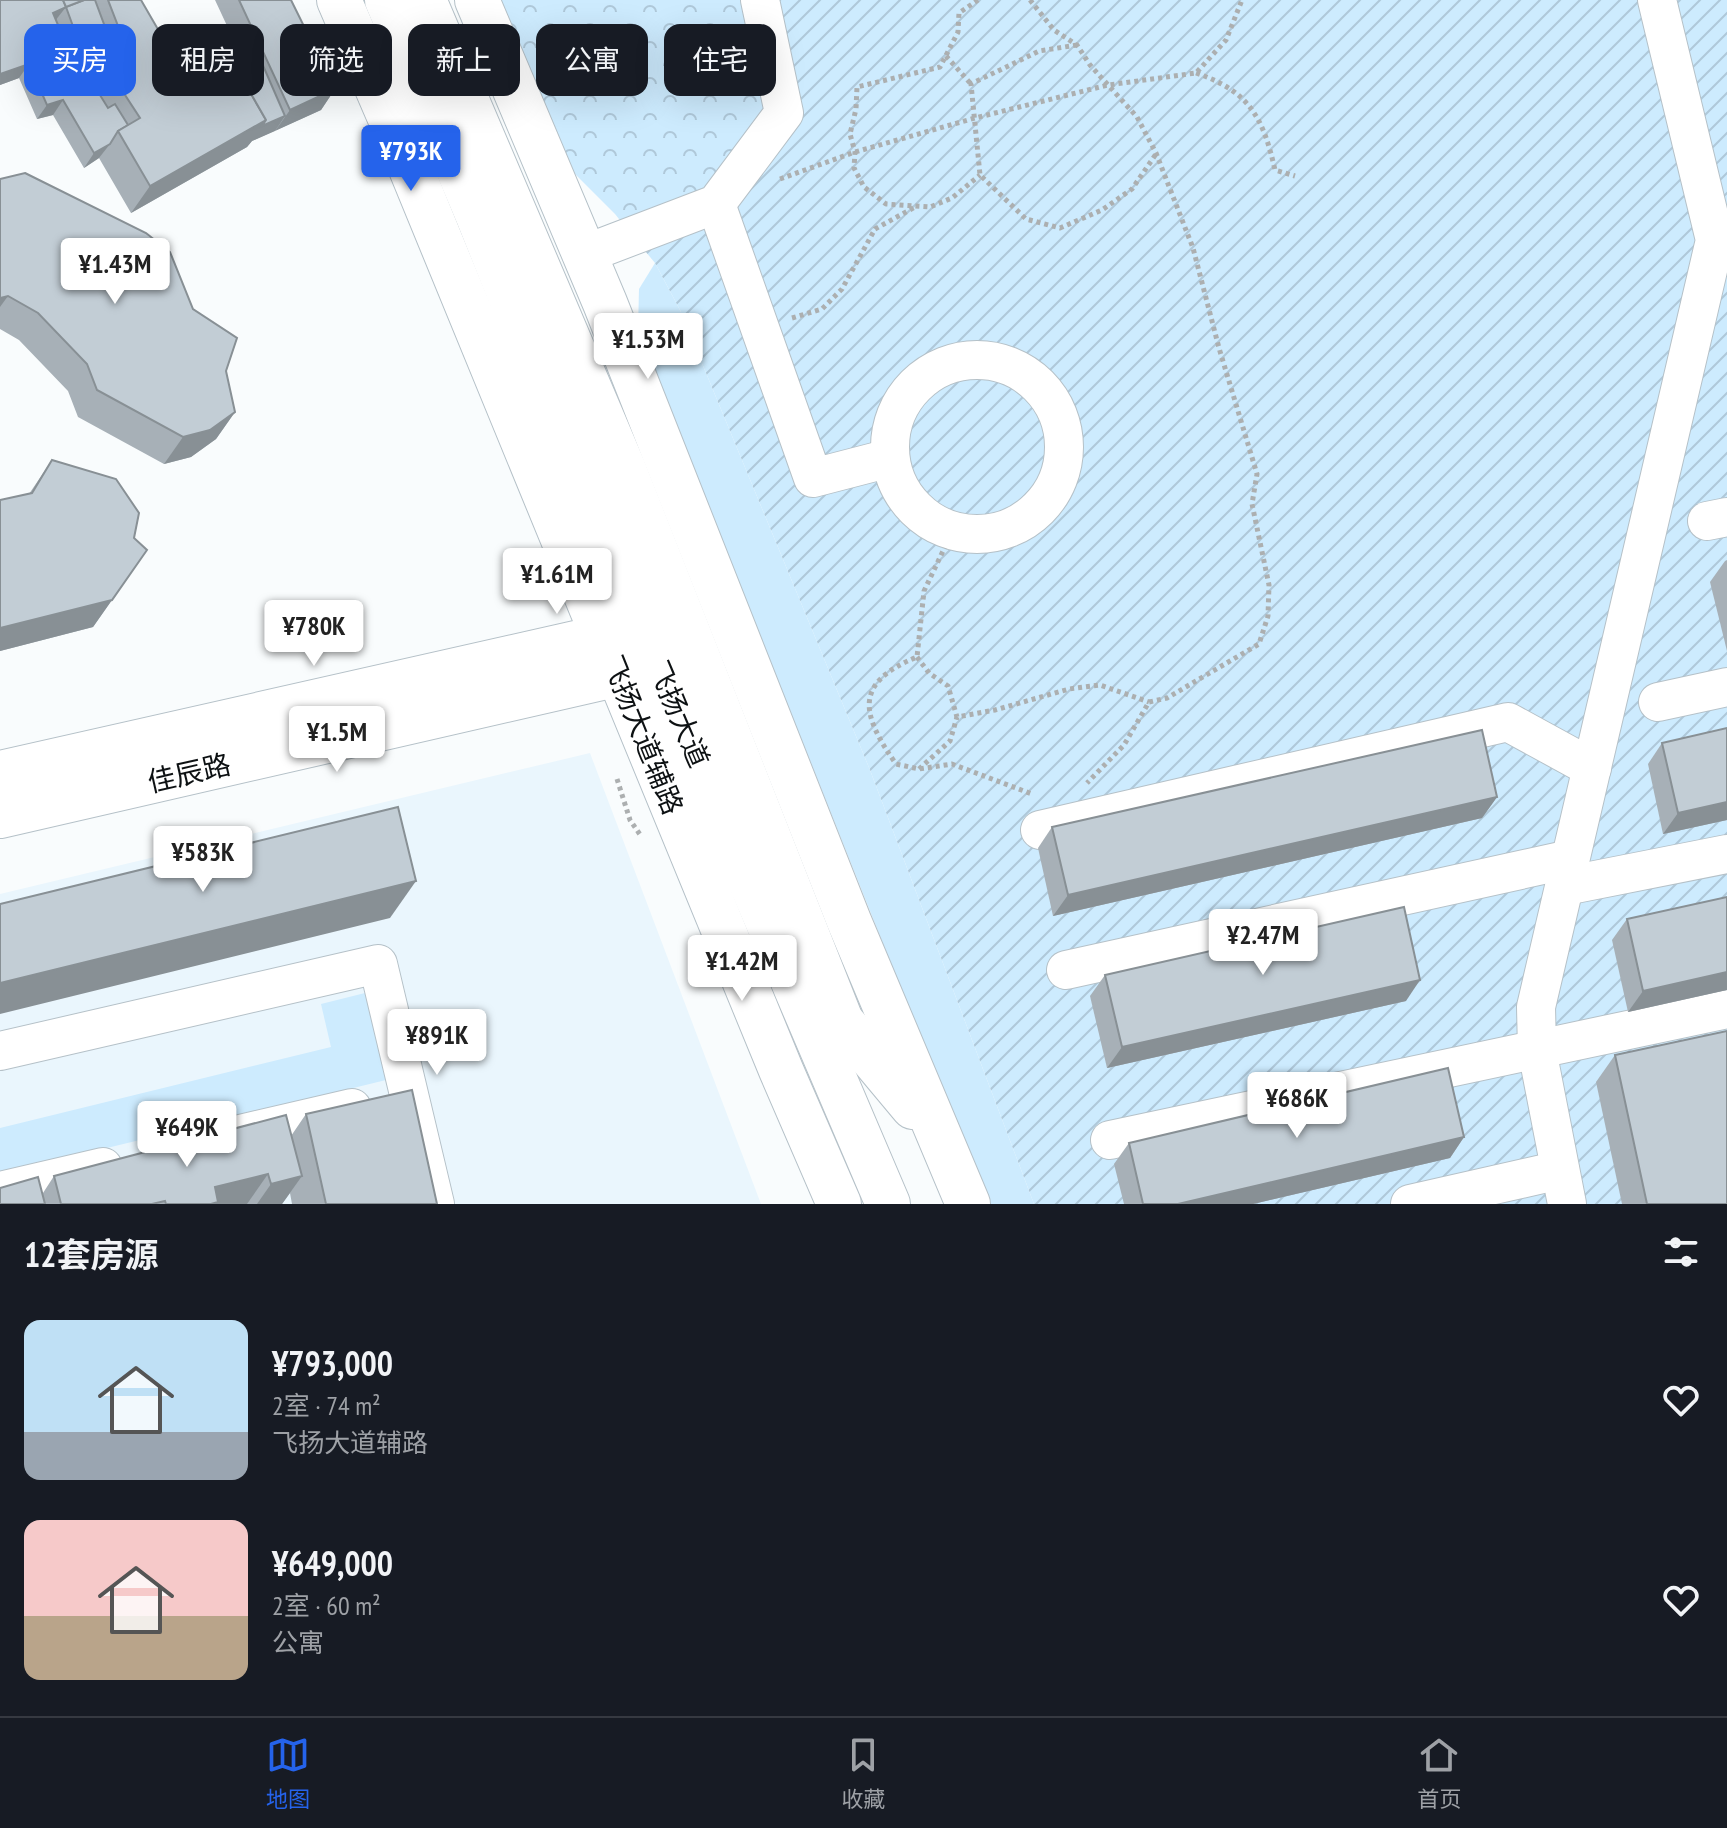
<!DOCTYPE html>
<html lang="zh">
<meta charset="utf-8">
<style>
body{margin:0;font-family:"PT Sans Narrow","Noto Sans SC",sans-serif;background:#242831;color:#f1f3f6;height:100vh;display:flex;flex-direction:column;font-size:30px;white-space:nowrap}
*{box-sizing:border-box;margin:0}
p{font-size:26px;color:#9ea1a6}
.icon{flex:none;width:44px;height:44px;fill:none;stroke:currentColor;stroke-width:2;stroke-linecap:round;stroke-linejoin:round}
.map{position:relative;height:1204px;overflow:hidden}
.drawer{display:flex;flex-direction:column;background:#171b24;flex:1}
.drawer>*{flex:none}
.top-card{position:absolute;left:24px;top:24px;width:800px;height:72px;display:flex;gap:16px}
.price{position:absolute;translate:-50% -68px;padding:0 18px;border-radius:8px;background:#fff;color:#222;font-size:26px;line-height:52px;filter:drop-shadow(0 2px 4px #0008)}
.price::after{content:'';position:absolute;left:50%;top:48px;width:24px;height:18px;margin-left:-12px;background:inherit;clip-path:polygon(0 0,100% 0,50% 100%)}
.price.current{background:#2563eb;color:#fff}
ul{padding:0;list-style:none}
li{display:flex;align-items:center;gap:24px;height:200px;padding:0 24px}
li span{display:grid;place-items:center;flex:none;width:224px;height:160px;border-radius:16px;color:#555}
li>.icon{margin-inline-start:auto}
span .icon{width:96px;height:96px;fill:#fffc;stroke-width:1}
li b{font-size:34px}
h2{display:flex;justify-content:space-between;align-items:center;height:96px;padding:0 24px;font-size:34px}
.chip{padding:0 28px;border-radius:16px;background:#171b24;box-shadow:0 8px 32px #0002;font-size:28px;line-height:72px}
.chip.current{background:#2563eb;color:#fff}
.menu{display:flex;justify-content:space-around;align-items:center;height:112px;border-top:2px solid #363941;background:#171b24;font-size:22px;color:#9ea1a6}
.menu a{display:grid;justify-items:center;gap:4px}
.menu .current{color:#2563eb}
.map>svg:first-child{display:block}
</style>
<div class="map">
<svg width="1727" height="1204" viewBox="0 0 1727 1204">
<defs>
<pattern id="forest-crowns" width="20" height="18" patternUnits="userSpaceOnUse" patternTransform="scale(2)"><rect width="20" height="18" fill="#cdebfe"/><path d="M2 6a3 3 0 1 1 6 0M12 15a3 3 0 1 1 6 0" fill="none" stroke="#afc8d9"/></pattern>
<pattern id="garden-furrows" width="10" height="10" patternUnits="userSpaceOnUse" patternTransform="scale(2)"><rect width="10" height="10" fill="#cdebfe"/><path d="M-1 1l2-2M0 10L10 0M9 11l2-2" fill="none" stroke="#afc8d9"/></pattern>
</defs>
<rect width="100%" height="100%" fill="#f9fcfd"/>
<path fill="#eaf6fd" d="M590,753L761,1204H0V894Z"/>
<g fill="#cdebfe">
<path d="M655,263L680,310L870,770L1034,1204H987L638,330L639,289Z"/>
<path d="M365,993L386,1080L0,1174V1128L331,1047L321,1004Z"/>
</g>
<path fill="url(#forest-crowns)" d="M495,0H760L784,113L716,204L631,234L615,214L562,161Z"/>
<path fill="url(#garden-furrows)" d="M760,0H1727V1204H1034L870,770L680,310L655,263L631,234L716,204L784,113Z"/>
<g fill="none" stroke-linecap="round" stroke-linejoin="round">
<g stroke="#b5c1c8" stroke-width="40">
<g id="street">
<path d="M716,204L813,478L890,458"/>
<path d="M585,254L716,204L784,113L760,0"/>
<circle cx="977" cy="447" r="87"/>
<path d="M1707,521L1727,517"/>
<path d="M1658,702L1727,687"/>
<path d="M1040,830L1508,722L1592,768"/>
<path d="M1565,886L1727,854"/>
<path d="M1066,970L1570,859"/>
<path d="M0,1051L378,964L435,1204"/>
<path d="M236,1135L352,1108"/>
<path d="M1110,1140L1727,1009"/>
<path d="M0,1191L103,1167"/>
<path d="M1410,1204L1560,1170"/>
<path d="M1567,1204L1537,1050L1536,1007L1715,240L1657,0"/>
</g>
</g>
<g stroke="#b5c1c8" stroke-width="46">
<g id="secondary">
<path d="M339,0L393,125L781,1070L839,1204"/>
<path d="M477,0L605,303L849,921L968,1204"/>
<path d="M0,773L629,631"/>
<path d="M0,816L645,668"/>
<path d="M842,1022L913,1107"/>
</g>
</g>
<g stroke="#b5c1c8" stroke-width="46">
<g id="primary">
<path d="M387,0L478,216L658,665L888,1204"/>
<path d="M424,0L623,467L840,1018"/>
</g>
</g>
<g stroke="#acafb0" stroke-width="5" stroke-dasharray="4 4" stroke-linecap="butt">
<path d="M978,0L959,13L958,32L940,67L857,87L856,109L850,134L855,152L854,168L864,187L886,204L930,207L952,198L980,175"/>
<path d="M1030,0L1054,30L1077,45L1090,65L1137,117L1156,153L1193,248L1219,348L1257,474L1252,504L1269,585L1268,616L1259,644L1167,698L1149,702L1124,745L1087,783"/>
<path d="M1077,45L1039,51L971,84L980,175L1026,219L1060,228L1102,210L1132,189L1156,154"/>
<path d="M946,56L971,84"/>
<path d="M1196,73C1249,91 1263,117 1275,170L1295,176"/>
<path d="M780,179L855,152L975,118L1108,85L1196,73L1226,40L1242,0"/>
<path d="M792,318L822,309L842,289L875,229L915,207"/>
<path d="M953,530L924,591L917,657C853,683 861,714 896,764L919,769L952,764L1032,794"/>
<path d="M917,657L929,673L948,686L957,717L995,710L1069,689L1100,685L1149,702"/>
<path d="M919,769L950,741L957,717"/>
<path d="M617,779L630,820L641,836"/>
</g>
<use href="#street" stroke="#fff" stroke-width="38"/>
<use href="#secondary" stroke="#fff" stroke-width="44"/>
<use href="#primary" stroke="#fff" stroke-width="44"/>
</g>
<g fill="#a7b0b7">
<path d="M0,0H141L178,64H234L243,60L215,0H291L335,89L321,110L252,141L247,147L131,213L99,158L84,168L53,115L37,119L19,78L0,85Z"/>
<path d="M0,179L193,309L226,371L235,412L216,439L191,457L164,464L78,417L68,391L19,340L0,329Z"/>
<path d="M52,460L134,538L147,550L93,627L0,651V500L29,494Z"/>
<path d="M1727,560V651L1710,582L1725,561Z"/>
<path d="M1662,743L1727,820L1663,834L1648,764Z"/>
<path d="M1497,797L1482,818L1053,916L1038,848L1052,827Z"/>
<path d="M1727,897V990L1628,1012L1612,940L1627,919Z"/>
<path d="M1105,975L1406,1001L1107,1068L1090,996Z"/>
<path d="M1615,1055L1727,1204H1622L1596,1082Z"/>
<path d="M306,1114L437,1204H292L290,1193L282,1204H0L43,1193L54,1176L291,1136Z"/>
<path d="M1464,1137L1450,1158L1253,1204H1124L1114,1164L1129,1143Z"/>
</g>
<g fill="#889095">
<path d="M66,7L55,21L53,13Z"/>
<path d="M29,64L19,78L0,85V74Z"/>
<path d="M335,89L321,110L275,131L290,110Z"/>
<path d="M63,100L53,115L37,119L47,105Z"/>
<path d="M285,116L275,131L252,141L247,147L131,213L150,186L266,120Z"/>
<path d="M110,144L99,158L84,168L94,153Z"/>
<path d="M8,296L0,307V298Z"/>
<path d="M235,412L216,439L191,457L164,464L183,437Z"/>
<path d="M112,600L93,627L0,651V628Z"/>
<path d="M1497,797L1482,818L1053,916L1068,895Z"/>
<path d="M1727,802V820L1663,834L1678,813Z"/>
<path d="M416,881L390,918L0,1014V983Z"/>
<path d="M1727,972V990L1628,1012L1643,991Z"/>
<path d="M1420,980L1406,1001L1107,1068L1122,1047Z"/>
<path d="M1464,1137L1450,1158L1253,1204H1178Z"/>
<path d="M268,1174L247,1204H203L215,1187Z"/>
<path d="M302,1176L282,1204H257L271,1184Z"/>
</g>
<g fill="#c2cdd5" stroke="#889095" stroke-width="2">
<path d="M0,0H63L66,7L84,0H95L111,43L95,49L86,62L66,7L53,13L86,92L95,87L108,108L115,104L128,125L118,131L110,144L94,153L63,100L47,105L29,64L0,74Z"/>
<path d="M63,0H84L66,7Z"/>
<path d="M108,0H141L178,64L220,40L266,120L150,186L118,131L140,118L95,49L123,39Z"/>
<path d="M239,0H291L335,89L290,110Z"/>
<path d="M258,54L285,116L262,126L266,120L234,64Z"/>
<path d="M25,173L146,233L170,252L193,309L237,338L226,371L235,412L210,430L183,437L97,390L87,364L38,313L8,296L0,298V179Z"/>
<path d="M52,460L116,479L139,513L134,538L147,550L112,600L0,628V500L32,493Z"/>
<path d="M1727,728V802L1678,813L1662,743Z"/>
<path d="M1482,730L1497,797L1068,895L1052,827Z"/>
<path d="M398,807L416,881L0,983V904Z"/>
<path d="M1727,897V972L1643,991L1627,919Z"/>
<path d="M1404,907L1420,980L1122,1047L1105,975Z"/>
<path d="M1727,1031V1204H1647L1615,1055Z"/>
<path d="M1448,1068L1464,1137L1178,1204H1143L1129,1143Z"/>
<path d="M412,1090L437,1204H326L306,1114Z"/>
<path d="M286,1115L302,1176L271,1184L268,1174L215,1187L218,1202L211,1204H166L165,1201L152,1204H61L54,1176Z"/>
<path d="M38,1177L45,1204H0V1188Z"/>
</g>
<g text-anchor="middle" stroke-width="6" stroke-linejoin="round" paint-order="stroke">
<g font-size="28" fill="#0d1113" stroke="#fff">
<text transform="translate(679 714) rotate(67)" y="10">飞扬大道</text>
<text transform="translate(643 735) rotate(68)" y="10">飞扬大道辅路</text>
<text transform="translate(189 773) rotate(-13)" y="10">佳辰路</text>
</g>
</g>
</svg>
<b class="price current" style="left:411px;top:193px">¥793K</b>
<b class="price" style="left:115px;top:306px">¥1.43M</b>
<b class="price" style="left:648px;top:381px">¥1.53M</b>
<b class="price" style="left:557px;top:616px">¥1.61M</b>
<b class="price" style="left:314px;top:668px">¥780K</b>
<b class="price" style="left:337px;top:774px">¥1.5M</b>
<b class="price" style="left:203px;top:894px">¥583K</b>
<b class="price" style="left:1263px;top:977px">¥2.47M</b>
<b class="price" style="left:742px;top:1003px">¥1.42M</b>
<b class="price" style="left:437px;top:1077px">¥891K</b>
<b class="price" style="left:1297px;top:1140px">¥686K</b>
<b class="price" style="left:187px;top:1169px">¥649K</b>
<div class="top-card">
<a class="chip current">买房</a>
<a class="chip">租房</a>
<a class="chip">筛选</a>
<a class="chip">新上</a>
<a class="chip">公寓</a>
<a class="chip">住宅</a>
</div>
</div>
<section class="drawer">
<h2>12套房源<svg class="icon" aria-label="filters" viewBox="0 0 24 24"><path d="M4 7h16M4 17h16"/><circle cx="9" cy="7" r="2"/><circle cx="15" cy="17" r="2"/></svg></h2>
<ul>
<li><span style="background:linear-gradient(#bfe0f5 70%,#9aa5b1 0)"><svg class="icon" aria-label="home" viewBox="0 0 24 24"><path d="M3 11l9-7 9 7M6 9v11h12V9"/></svg></span><div><b>¥793,000</b><p>2室 · 74 m²</p><p>飞扬大道辅路</p></div><svg class="icon" aria-label="heart" viewBox="0 0 24 24"><path d="M12 20l-8-8c-3-5 5-10 8-4 3-6 11-1 8 4z"/></svg></li>
<li><span style="background:linear-gradient(#f6c9c9 60%,#b9a48a 0)"><svg class="icon" aria-label="home" viewBox="0 0 24 24"><path d="M3 11l9-7 9 7M6 9v11h12V9"/></svg></span><div><b>¥649,000</b><p>2室 · 60 m²</p><p>公寓</p></div><svg class="icon" aria-label="heart" viewBox="0 0 24 24"><path d="M12 20l-8-8c-3-5 5-10 8-4 3-6 11-1 8 4z"/></svg></li>
</ul>
</section>
<nav class="menu">
<a class="current"><svg class="icon" aria-label="map" viewBox="0 0 24 24"><path d="M3 6l6-2 6 2 6-2v14l-6 2-6-2-6 2zM9 4v14M15 6v14"/></svg>地图</a>
<a><svg class="icon" aria-label="saved" viewBox="0 0 24 24"><path d="M7 4h10v16l-5-4-5 4z"/></svg>收藏</a>
<a><svg class="icon" aria-label="home" viewBox="0 0 24 24"><path d="M3 11l9-7 9 7M6 9v11h12V9"/></svg>首页</a>
</nav>
